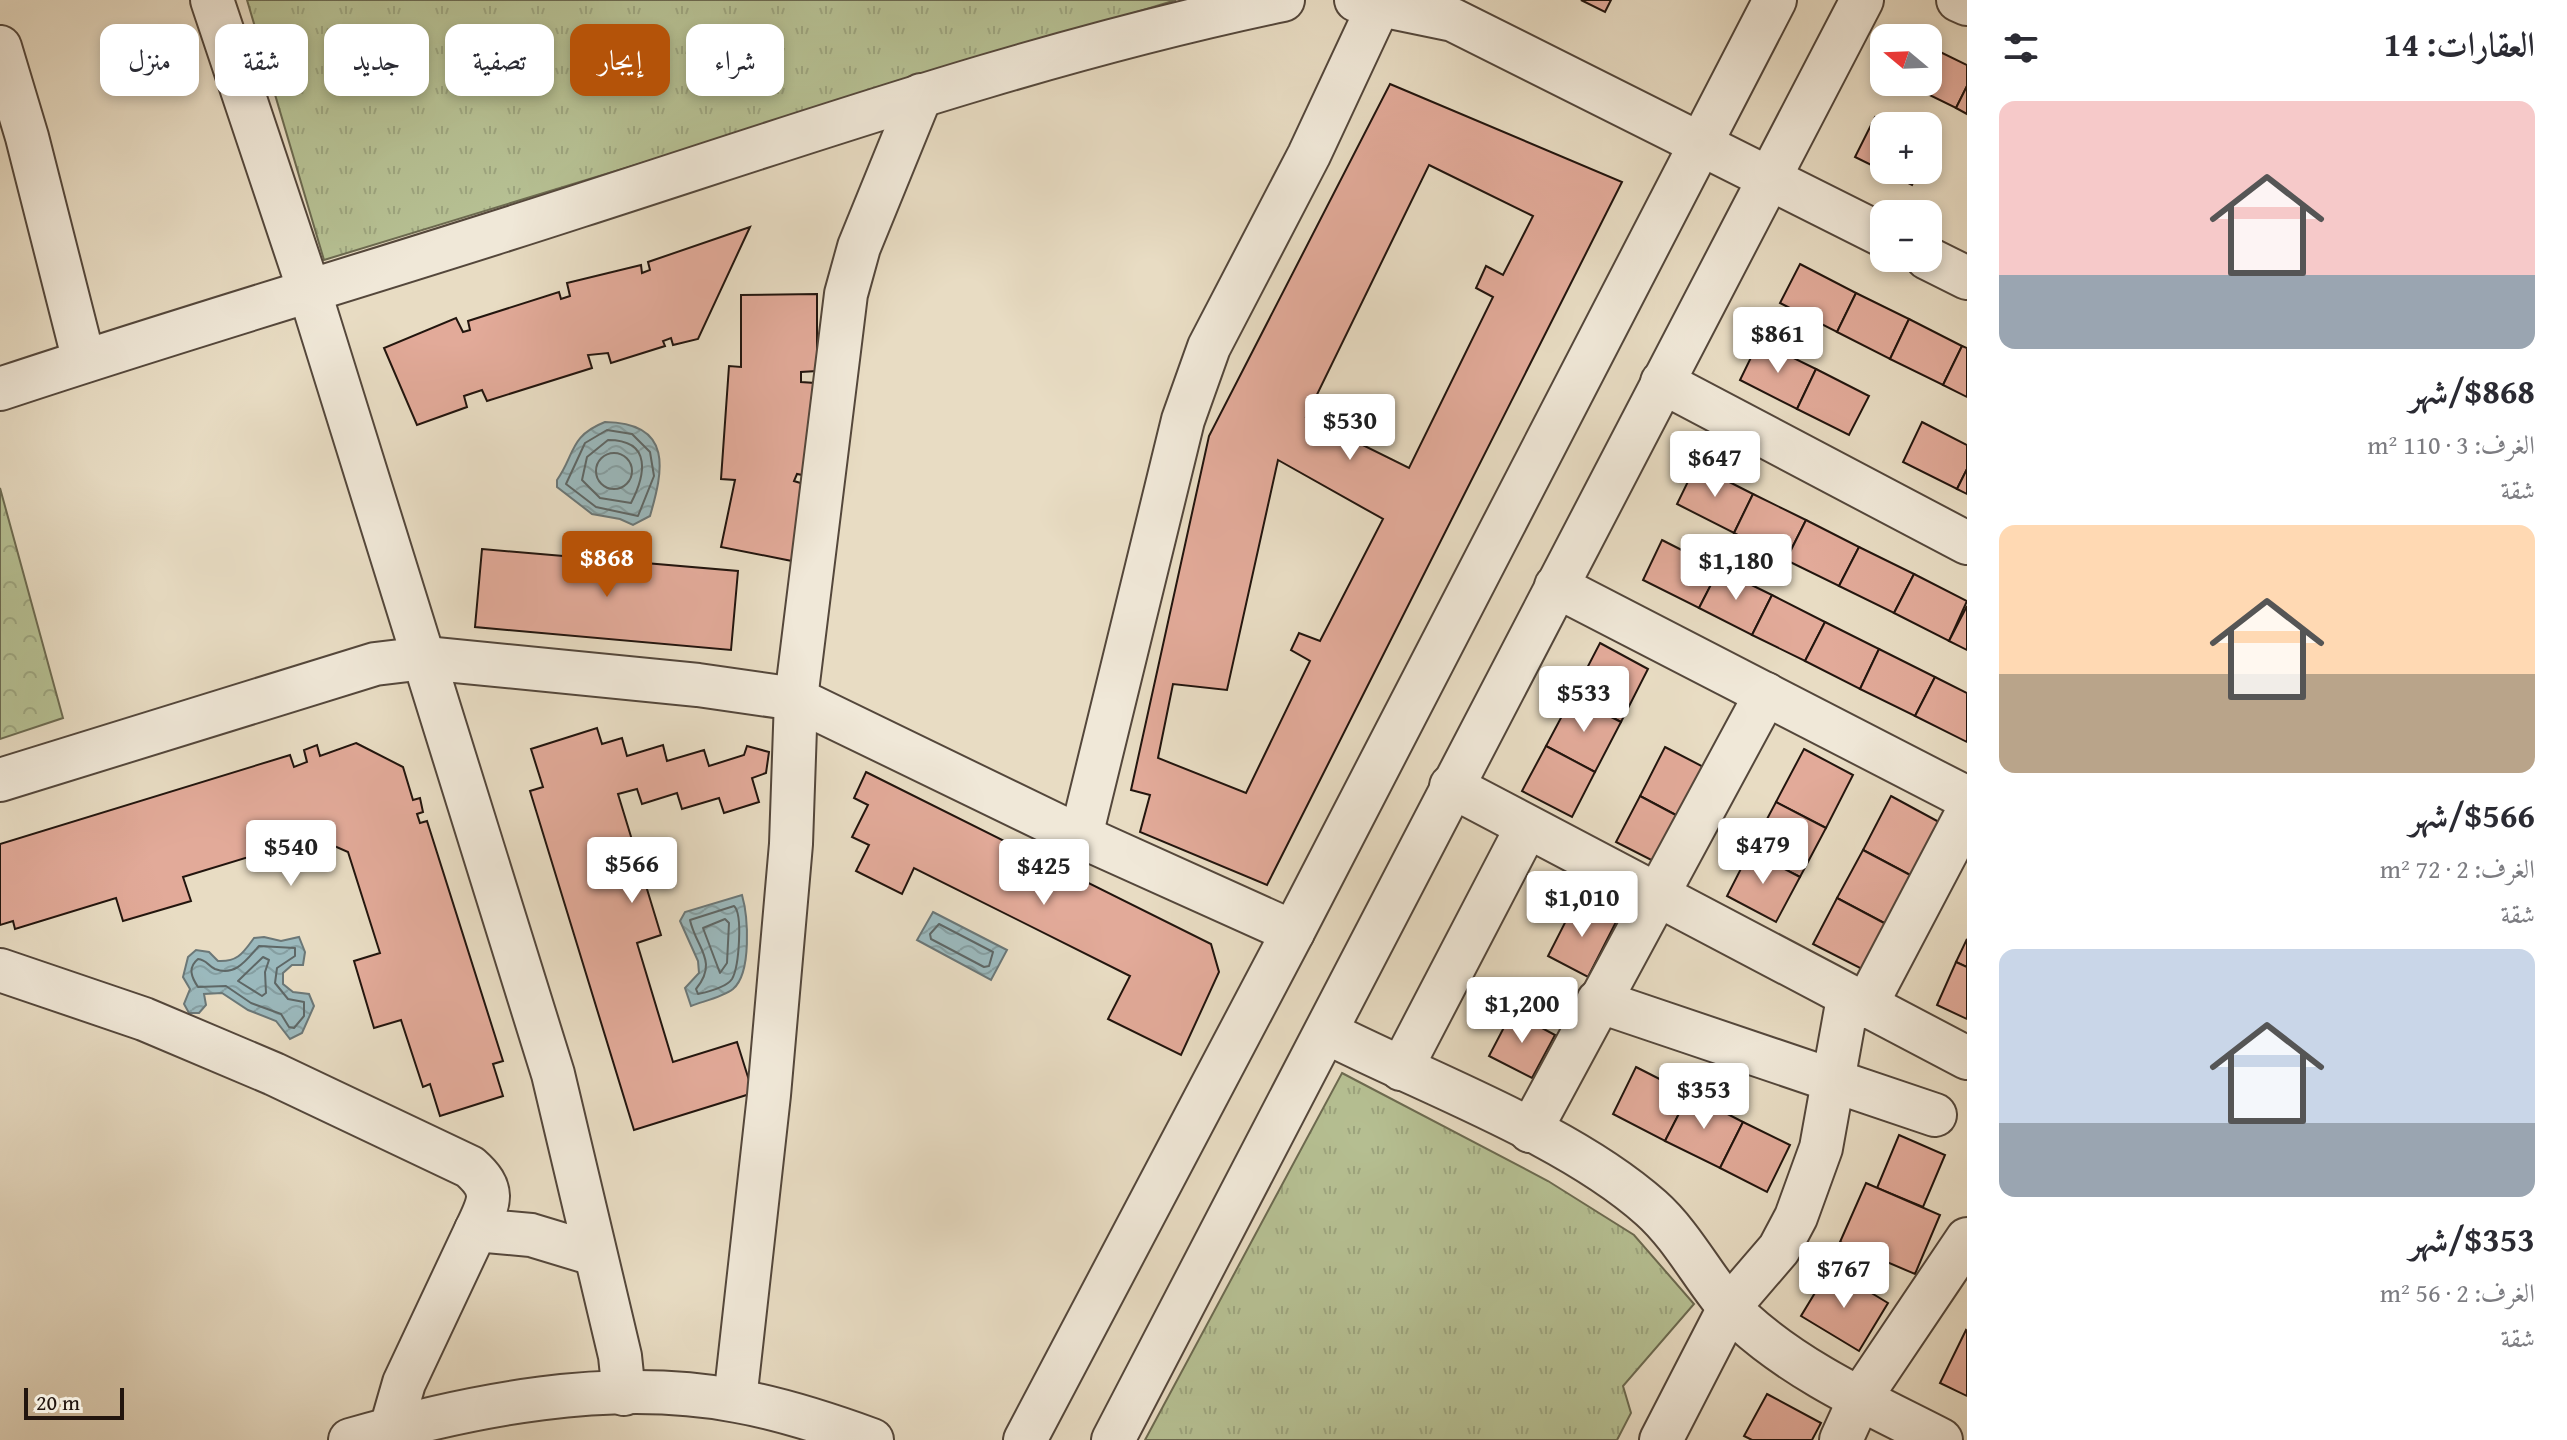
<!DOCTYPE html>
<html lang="ar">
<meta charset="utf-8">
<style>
body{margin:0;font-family:"Gentium Book Plus",Amiri,serif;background:#f7f7f7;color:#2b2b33;direction:rtl;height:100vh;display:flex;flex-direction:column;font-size:30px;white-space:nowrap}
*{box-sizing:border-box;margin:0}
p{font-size:26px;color:#7c7c81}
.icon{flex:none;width:44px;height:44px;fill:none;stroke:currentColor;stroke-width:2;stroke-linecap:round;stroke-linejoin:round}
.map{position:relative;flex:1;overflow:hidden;direction:ltr}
.drawer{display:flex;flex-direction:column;background:#fff;width:600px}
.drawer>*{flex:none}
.guide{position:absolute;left:24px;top:24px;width:760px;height:72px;direction:rtl;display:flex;gap:16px}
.needle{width:52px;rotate:289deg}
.tools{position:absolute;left:1870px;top:24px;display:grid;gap:16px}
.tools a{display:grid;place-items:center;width:72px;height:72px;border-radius:16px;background:#fff;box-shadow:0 4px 12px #0003;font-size:40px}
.scale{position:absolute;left:24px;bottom:20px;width:100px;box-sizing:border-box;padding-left:8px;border:4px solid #22150e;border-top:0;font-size:22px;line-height:28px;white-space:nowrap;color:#22150e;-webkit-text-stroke:6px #f0e8d8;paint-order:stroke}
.price{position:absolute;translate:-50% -68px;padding:0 18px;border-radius:8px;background:#fff;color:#222;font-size:26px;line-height:52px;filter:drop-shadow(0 2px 4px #0008)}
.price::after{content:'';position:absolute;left:50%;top:48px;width:24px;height:18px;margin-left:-12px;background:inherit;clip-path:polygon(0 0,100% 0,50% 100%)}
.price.active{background:#b45309;color:#fff}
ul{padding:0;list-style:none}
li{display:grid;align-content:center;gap:16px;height:424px;padding:0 32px}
li span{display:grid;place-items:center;height:248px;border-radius:16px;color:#555}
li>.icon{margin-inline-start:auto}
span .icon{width:144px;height:144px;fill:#fffc;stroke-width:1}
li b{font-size:34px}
h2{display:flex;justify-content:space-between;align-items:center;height:96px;padding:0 32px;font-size:34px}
.tag{padding:0 28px;border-radius:16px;background:#fff;box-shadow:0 4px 12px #0003;font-size:28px;line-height:72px}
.tag.active{background:#b45309;color:#fff}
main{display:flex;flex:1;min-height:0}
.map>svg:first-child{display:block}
</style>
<main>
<section class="drawer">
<h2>العقارات: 14<svg class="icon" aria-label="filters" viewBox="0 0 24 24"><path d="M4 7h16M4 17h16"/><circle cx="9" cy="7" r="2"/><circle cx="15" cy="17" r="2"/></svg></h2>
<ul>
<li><span style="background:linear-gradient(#f6c9c9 70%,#9aa5b1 0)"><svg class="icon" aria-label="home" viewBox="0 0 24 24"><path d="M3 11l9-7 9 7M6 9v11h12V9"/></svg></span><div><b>$868/شهر</b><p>الغرف: 3 · 110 m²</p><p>شقة</p></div></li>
<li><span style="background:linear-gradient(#ffd9b3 60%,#b9a48a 0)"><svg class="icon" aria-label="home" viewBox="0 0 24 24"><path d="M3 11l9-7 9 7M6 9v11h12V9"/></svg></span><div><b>$566/شهر</b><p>الغرف: 2 · 72 m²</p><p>شقة</p></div></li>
<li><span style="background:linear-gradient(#c9d6e8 70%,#9aa5b1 0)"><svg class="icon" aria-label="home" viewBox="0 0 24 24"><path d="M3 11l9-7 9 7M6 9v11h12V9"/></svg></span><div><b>$353/شهر</b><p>الغرف: 2 · 56 m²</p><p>شقة</p></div></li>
</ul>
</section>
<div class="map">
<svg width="1967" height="1440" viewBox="0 0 1967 1440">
<defs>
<pattern id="grass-tufts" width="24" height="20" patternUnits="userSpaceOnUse" patternTransform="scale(2)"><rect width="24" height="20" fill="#b6c093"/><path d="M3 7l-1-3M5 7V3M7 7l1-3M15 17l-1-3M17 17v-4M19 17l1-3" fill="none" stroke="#9ca47e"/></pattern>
<pattern id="forest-crowns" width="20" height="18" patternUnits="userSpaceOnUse" patternTransform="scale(2)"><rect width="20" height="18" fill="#b6c093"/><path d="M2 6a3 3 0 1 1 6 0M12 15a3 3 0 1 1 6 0" fill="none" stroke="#9ca47e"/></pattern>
<pattern id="water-waves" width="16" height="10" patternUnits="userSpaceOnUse" patternTransform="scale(2)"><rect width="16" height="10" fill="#9bb9bd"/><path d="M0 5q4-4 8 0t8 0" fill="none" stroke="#859ea1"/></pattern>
</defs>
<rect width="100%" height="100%" fill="#e8dcc3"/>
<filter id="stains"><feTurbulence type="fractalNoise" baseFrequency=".0025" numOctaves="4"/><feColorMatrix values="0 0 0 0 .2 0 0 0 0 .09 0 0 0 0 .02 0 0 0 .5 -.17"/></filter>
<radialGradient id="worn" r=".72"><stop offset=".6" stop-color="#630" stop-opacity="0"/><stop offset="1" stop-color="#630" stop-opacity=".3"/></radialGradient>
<g fill="url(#grass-tufts)" stroke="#6c6a50" stroke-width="2">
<path d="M247,0H1176L324,260Z"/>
<path d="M1342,1073L1548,1181L1634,1235L1694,1304L1623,1386L1631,1413L1617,1440H1145Z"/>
</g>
<path fill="url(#forest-crowns)" stroke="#6c6a50" stroke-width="2" d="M0,488L63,718L0,739Z"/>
<g fill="url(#water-waves)" stroke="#6b7777" stroke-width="2">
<path d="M605,422C674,423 663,471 650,516L633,525L620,519L592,514L557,487V480C575,455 569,436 605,422Z"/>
<path d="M742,895C748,916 752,973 733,989C723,997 704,1001 691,1006L685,988L699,973L698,961L680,921L685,912Z"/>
<path d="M933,912L1007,950L991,980L917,940Z"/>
<path d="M264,937L281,941L299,937L305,952L303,965H292L283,973V984L293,992L309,994L314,1006L302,1033L290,1039L276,1021L248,1010L222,993L204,994L206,1005L199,1013H189L184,1004L190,989L183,977L188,957L196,950L209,952L218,961C238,962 243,953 254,938Z"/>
</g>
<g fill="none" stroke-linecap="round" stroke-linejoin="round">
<g stroke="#5e6766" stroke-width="2">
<path d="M607,430L632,434L650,452L654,476L638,516L596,507L566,484L585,443Z"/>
<path d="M608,440C653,440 645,476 631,503L600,498L582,480L587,457Z"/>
<circle cx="614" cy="471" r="18"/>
<path d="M734,906C743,914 739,967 732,979C726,988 707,992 698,994L696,989C719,961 696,948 690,920Z"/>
<path d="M725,919L729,923L727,963L720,973L703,928Z"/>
<path d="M939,924L993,952L989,966L984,967L931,939L930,934Z"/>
<path d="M259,946L295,948V956L277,968L275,983L288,999L304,1002V1016L294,1028L289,1027L281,1014L251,1003L226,986L198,987C192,978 187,968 198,959C207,960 207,965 215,969C236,977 247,959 259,946Z"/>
<path d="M263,957L269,960L265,972L266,993L262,996L238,981Z"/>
</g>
</g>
<g fill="#e2aa99" stroke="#22150e" stroke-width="2" fill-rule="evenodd">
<path d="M1581,0H1611L1605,12Z"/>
<path d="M1928,46L1967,65V86L1956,108L1903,82H1928Z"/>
<path d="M1390,84L1622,182L1267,885L1140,832L1150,795L1131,790L1209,436ZM1429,165L1533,216L1503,275L1486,266L1476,288L1493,297L1409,468L1306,417ZM1278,460L1383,519L1320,641L1299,633L1291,650L1310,661L1246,793L1158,758L1173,684L1227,690Z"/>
<path d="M1967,86V114L1956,108Z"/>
<path d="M1875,117L1892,126H1884V170H1919L1912,185L1855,157Z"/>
<path d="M750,227L698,339L673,345L671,338L663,341L665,346L611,363L608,353L588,355L592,368L487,401L482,390L464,396L467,407L417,425L384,348L456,318L463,332L470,330L468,321L559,292L561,299L570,296L567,283L641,265L642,273L650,270L648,262Z"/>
<path d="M1800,264L1856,293L1837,332L1780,303Z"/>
<path d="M1856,293L1909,319L1890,359L1837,332Z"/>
<path d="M817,294V371L801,372V382L815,383L807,476L797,474L794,481L807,485L792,561L721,547L735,480L721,479L729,366L741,367V295Z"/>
<path d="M1909,319L1962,346L1943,385L1890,359Z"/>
<path d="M1759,341L1816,369L1797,409L1740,380Z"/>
<path d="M1962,346L1967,348V397L1943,385Z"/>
<path d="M1816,369L1869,396L1849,435L1797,409Z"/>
<path d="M1922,422L1967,445V469L1957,489L1903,462Z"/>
<path d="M1696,465L1753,494L1734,533L1677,504Z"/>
<path d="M1967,469V494L1957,489Z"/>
<path d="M1753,494L1806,520L1786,560L1734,533Z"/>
<path d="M1806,520L1859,547L1839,586L1786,560Z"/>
<path d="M1662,540L1719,569L1699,608L1643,580Z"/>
<path d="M1859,547L1914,574L1894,613L1839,586Z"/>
<path d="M482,549L738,571L731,650L475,627Z"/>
<path d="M1719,569L1772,595L1752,635L1699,608Z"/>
<path d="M1914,574L1967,601L1949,641L1894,613Z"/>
<path d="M1772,595L1825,622L1805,661L1752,635Z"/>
<path d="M1967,606V650L1949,641Z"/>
<path d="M1825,622L1879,649L1860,689L1805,661Z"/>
<path d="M1600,643L1648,669L1621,722L1572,697Z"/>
<path d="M1879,649L1935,677L1915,716L1860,689Z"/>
<path d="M1935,677L1967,693V742L1915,716Z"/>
<path d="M1572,697L1621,722L1595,772L1546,746Z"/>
<path d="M597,728L602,744L622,738L627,756L663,745L667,761L704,750L709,766L744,755L747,746L769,752L766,773L752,778L759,802L724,813L719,798L682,809L677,793L642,804L637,789L618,794L661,935L637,943L673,1062L737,1042L753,1093L634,1130L530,791L543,787L531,749Z"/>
<path d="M356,743L403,767L413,800L420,798L423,812L417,814L420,823L427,821L503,1061L493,1064L503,1096L440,1116L430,1084L423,1087L401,1020L374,1028L354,961L380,953L348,852L314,837L183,877L191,901L123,921L116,898L15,929L13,921L0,925V844L290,755L294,767L307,762L304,750L317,745L320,756Z"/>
<path d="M1546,746L1595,772L1572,817L1522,791Z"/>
<path d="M1665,747L1715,773L1689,822L1640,796Z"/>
<path d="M1804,749L1853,775L1826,828L1776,802Z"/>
<path d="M866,772L1211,944L1219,972L1181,1055L1108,1019L1130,976L914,868L902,894L856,871L869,845L852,837L868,805L854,798Z"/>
<path d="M1640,796L1689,822L1665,867L1616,842Z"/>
<path d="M1891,796L1939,822L1912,876L1863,850Z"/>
<path d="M1776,802L1826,828L1800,877L1750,851Z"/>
<path d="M1863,850L1912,876L1886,924L1837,898Z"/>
<path d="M1750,851L1800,877L1776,922L1727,896Z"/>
<path d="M1837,898L1886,924L1862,969L1813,944Z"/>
<path d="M1576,901L1616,922L1588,977L1548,956Z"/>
<path d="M1967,939V967L1956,962Z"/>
<path d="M1956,962L1967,967V1019L1937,1005Z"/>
<path d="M1512,1012L1555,1035L1532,1078L1489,1056Z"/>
<path d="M1636,1067L1689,1094L1665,1141L1613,1114Z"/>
<path d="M1689,1094L1743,1122L1720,1168L1665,1141Z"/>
<path d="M1743,1122L1790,1145L1767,1192L1720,1168Z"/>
<path d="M1899,1135L1945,1155L1923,1207L1877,1188Z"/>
<path d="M1866,1183L1940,1215L1915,1274L1840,1242Z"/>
<path d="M1830,1268L1888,1303L1859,1351L1801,1316Z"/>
<path d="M1966,1330L1967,1331V1396L1940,1383Z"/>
<path d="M1767,1394L1821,1423L1812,1440H1752L1744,1436Z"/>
</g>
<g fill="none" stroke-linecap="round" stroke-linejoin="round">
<g stroke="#54473b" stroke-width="46">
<g id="minor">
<path d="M212,0L310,293L553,1074L620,1356L624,1394"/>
<path d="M1356,0L1453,20L1884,236"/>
<path d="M1958,0L1967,4"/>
<path d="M0,47L27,137L84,361"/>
<path d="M1927,258L1967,278"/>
<path d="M1662,382L1967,543"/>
<path d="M0,389C192,325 386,269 579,206C812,131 1043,50 1283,0"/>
<path d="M1556,586L1967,798"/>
<path d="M0,780L375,664L425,658L698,685L796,699L1058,826L1293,932"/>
<path d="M1451,786L1967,1058"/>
<path d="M1081,836L1183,420L1209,347L1309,155L1379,5"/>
<path d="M0,970L144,1019L274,1074L470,1167C496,1190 490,1201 476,1230L531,1235L594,1254"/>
<path d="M1598,1001L1935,1115"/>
<path d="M1865,1007L1967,813"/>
<path d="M1326,1032C1426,1083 1568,1134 1651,1208C1688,1241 1709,1291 1743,1321C1800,1373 1873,1405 1941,1440"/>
<path d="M1401,1069L1527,827"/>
<path d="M1530,1131L1766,694"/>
<path d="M735,1400L769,1095L791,844L796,699L846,294L859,247L921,95"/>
<path d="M391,1428L404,1383L476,1230"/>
<path d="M350,1440C471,1405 611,1377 737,1401C783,1409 828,1424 872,1440"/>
<path d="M1025,1440L1293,932L1775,0"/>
<path d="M1113,1440L1862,0"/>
<path d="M1661,1440L1730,1306L1779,1249L1796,1217L1821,1148L1848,998"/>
<path d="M1841,1440L1860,1398L1967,1239"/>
</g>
</g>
<use href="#minor" stroke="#f0e8d8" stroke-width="42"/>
</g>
<rect width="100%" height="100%" filter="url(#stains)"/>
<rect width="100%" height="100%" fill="url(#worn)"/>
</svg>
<div class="tools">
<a><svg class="needle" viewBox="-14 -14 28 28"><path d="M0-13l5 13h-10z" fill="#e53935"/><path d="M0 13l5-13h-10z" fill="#7c7c81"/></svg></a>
<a>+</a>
<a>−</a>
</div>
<div class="scale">20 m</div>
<b class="price" style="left:1778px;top:375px">$861</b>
<b class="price" style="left:1350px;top:462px">$530</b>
<b class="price" style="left:1715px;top:499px">$647</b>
<b class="price active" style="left:607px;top:599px">$868</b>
<b class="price" style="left:1736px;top:602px">$1,180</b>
<b class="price" style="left:1584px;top:734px">$533</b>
<b class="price" style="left:1763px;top:886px">$479</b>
<b class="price" style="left:291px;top:888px">$540</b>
<b class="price" style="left:632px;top:905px">$566</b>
<b class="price" style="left:1044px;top:907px">$425</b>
<b class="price" style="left:1582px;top:939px">$1,010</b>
<b class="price" style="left:1522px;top:1045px">$1,200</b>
<b class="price" style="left:1704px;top:1131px">$353</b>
<b class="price" style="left:1844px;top:1310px">$767</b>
<div class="guide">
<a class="tag">شراء</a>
<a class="tag active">إيجار</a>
<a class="tag">تصفية</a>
<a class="tag">جديد</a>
<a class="tag">شقة</a>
<a class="tag">منزل</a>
</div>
</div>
</main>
